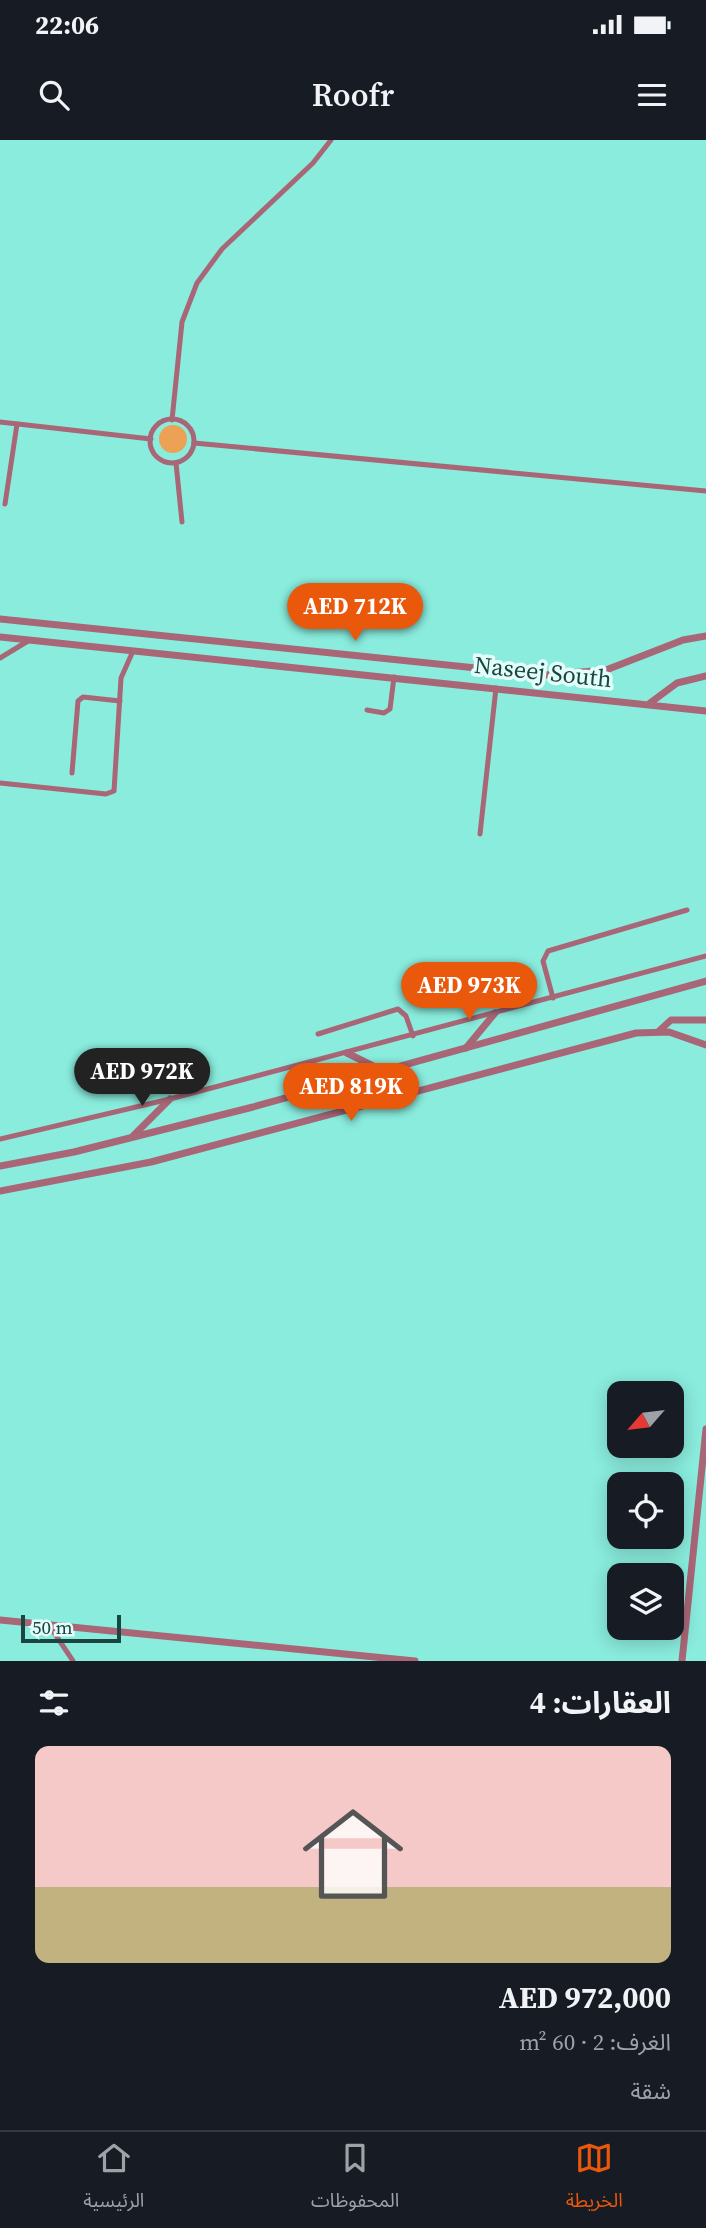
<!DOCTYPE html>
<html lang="ar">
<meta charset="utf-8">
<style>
body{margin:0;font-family:"Source Serif 4","Noto Sans Arabic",serif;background:#20242c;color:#f1f3f6;direction:rtl;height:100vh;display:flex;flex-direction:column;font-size:26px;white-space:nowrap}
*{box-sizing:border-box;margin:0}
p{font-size:23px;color:#9ea1a6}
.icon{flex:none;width:38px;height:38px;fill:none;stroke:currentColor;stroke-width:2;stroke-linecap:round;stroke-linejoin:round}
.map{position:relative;height:1521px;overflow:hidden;direction:ltr}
.drawer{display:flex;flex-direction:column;background:#171b24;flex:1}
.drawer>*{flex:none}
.needle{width:46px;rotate:242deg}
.controls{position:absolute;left:607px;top:1241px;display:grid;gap:14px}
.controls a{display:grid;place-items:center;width:77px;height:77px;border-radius:14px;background:#171b24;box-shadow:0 4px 18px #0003;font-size:35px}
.scale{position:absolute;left:21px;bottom:18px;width:100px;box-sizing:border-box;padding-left:7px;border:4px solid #1b4540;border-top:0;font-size:19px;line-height:24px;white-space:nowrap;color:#1b4540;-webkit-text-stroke:5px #e3fefa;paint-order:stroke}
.price{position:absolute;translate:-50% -60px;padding:0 16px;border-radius:24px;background:#ea580c;color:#fff;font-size:23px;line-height:46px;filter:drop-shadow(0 2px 4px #0008)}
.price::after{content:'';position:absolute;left:50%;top:42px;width:21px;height:16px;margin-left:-10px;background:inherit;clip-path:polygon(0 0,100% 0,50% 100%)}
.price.active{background:#222;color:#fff}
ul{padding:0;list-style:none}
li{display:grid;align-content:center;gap:14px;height:371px;padding:0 35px}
li span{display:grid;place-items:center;height:217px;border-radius:14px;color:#555}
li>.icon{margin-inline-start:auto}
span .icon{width:126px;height:126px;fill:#fffc;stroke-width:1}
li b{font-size:30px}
h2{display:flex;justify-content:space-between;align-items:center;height:84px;padding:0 35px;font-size:30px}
.status{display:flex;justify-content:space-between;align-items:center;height:49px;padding:0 35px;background:#171b24;direction:ltr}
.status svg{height:19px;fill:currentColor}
header{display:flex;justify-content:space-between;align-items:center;height:91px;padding:0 35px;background:#171b24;font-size:32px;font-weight:600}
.dock{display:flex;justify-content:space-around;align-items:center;height:98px;border-top:2px solid #363941;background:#171b24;font-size:19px;color:#9ea1a6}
.dock a{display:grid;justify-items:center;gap:4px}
.dock .active{color:#ea580c}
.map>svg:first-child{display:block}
</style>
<div class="status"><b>22:06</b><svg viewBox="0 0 49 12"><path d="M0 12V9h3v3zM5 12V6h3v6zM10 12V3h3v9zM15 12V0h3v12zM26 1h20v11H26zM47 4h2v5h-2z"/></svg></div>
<header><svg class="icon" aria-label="menu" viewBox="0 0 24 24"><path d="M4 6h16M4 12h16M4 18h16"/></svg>Roofr<svg class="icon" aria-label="search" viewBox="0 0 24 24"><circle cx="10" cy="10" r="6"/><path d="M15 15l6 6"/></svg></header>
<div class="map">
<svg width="706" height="1521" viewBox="0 0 706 1521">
<rect width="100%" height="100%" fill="#89ecdd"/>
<circle fill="#eda154" cx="173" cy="299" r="14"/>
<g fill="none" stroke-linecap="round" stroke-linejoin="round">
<g stroke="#a86676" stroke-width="5">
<circle cx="172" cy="301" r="22"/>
<path d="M172,280L182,182L197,143L222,109L313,23L331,0"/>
<path d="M0,282L151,299"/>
<path d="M194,303L706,351"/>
<path d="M176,323L182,382"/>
<path d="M5,364L17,284"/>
<path d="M0,518L28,501"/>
<path d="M367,570L384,573L390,569L394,537"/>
<path d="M72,633L78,561L83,557L120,561"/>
<path d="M0,643L106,654L114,651L121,538L133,511"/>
<path d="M480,694L496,548"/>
<path d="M553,858L543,821L548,811L687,770"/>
<path d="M318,894L398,869L406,876L413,896"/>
<path d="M0,999L170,959L706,816"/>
<path d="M49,1485L73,1521"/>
</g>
<g stroke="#a86676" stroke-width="7">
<path d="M0,479L545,535L606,530L683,500L706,496"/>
<path d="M0,497L706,571"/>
<path d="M650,563L677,543L706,536"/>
<path d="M659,891L671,880H706"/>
<path d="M466,908L495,873"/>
<path d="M347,913L383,931"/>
<path d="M133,996L170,959"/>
<path d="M0,1026L74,1012L253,967L706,841"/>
<path d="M0,1051L151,1022L636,893L669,892L706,905"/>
<path d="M0,1480L415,1521"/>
<path d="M682,1521L706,1289"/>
</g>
</g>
<g text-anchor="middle" stroke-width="7" stroke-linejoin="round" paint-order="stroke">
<g font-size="24" fill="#1b4540" stroke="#e3fefa">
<text transform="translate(543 532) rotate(6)" y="8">Naseej South</text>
</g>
</g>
</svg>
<div class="controls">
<a><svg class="needle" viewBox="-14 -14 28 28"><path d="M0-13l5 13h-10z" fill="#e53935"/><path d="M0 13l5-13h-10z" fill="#9ea1a6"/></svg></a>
<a><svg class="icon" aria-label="locate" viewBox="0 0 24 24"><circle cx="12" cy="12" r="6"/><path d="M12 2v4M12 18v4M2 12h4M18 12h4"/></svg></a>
<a><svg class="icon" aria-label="layers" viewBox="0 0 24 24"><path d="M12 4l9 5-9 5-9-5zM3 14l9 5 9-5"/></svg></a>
</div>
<div class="scale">50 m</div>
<b class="price" style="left:355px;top:503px">AED 712K</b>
<b class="price" style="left:469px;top:882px">AED 973K</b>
<b class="price active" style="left:142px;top:968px">AED 972K</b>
<b class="price" style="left:351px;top:983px">AED 819K</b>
</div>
<section class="drawer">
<h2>العقارات: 4<svg class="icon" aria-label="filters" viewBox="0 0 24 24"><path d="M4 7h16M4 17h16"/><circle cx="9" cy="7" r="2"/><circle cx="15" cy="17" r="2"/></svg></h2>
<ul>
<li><span style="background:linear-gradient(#f6c9c9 65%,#c2b280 0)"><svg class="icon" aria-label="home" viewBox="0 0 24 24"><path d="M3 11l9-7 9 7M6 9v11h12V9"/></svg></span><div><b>AED 972,000</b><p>الغرف: 2 · 60 m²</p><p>شقة</p></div></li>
</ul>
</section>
<nav class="dock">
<a class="active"><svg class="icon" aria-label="map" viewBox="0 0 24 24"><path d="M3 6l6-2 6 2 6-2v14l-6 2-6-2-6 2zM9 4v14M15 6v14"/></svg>الخريطة</a>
<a><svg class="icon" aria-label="saved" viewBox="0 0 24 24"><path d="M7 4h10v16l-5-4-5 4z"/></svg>المحفوظات</a>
<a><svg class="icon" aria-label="home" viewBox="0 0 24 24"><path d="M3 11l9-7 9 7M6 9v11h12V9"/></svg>الرئيسية</a>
</nav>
